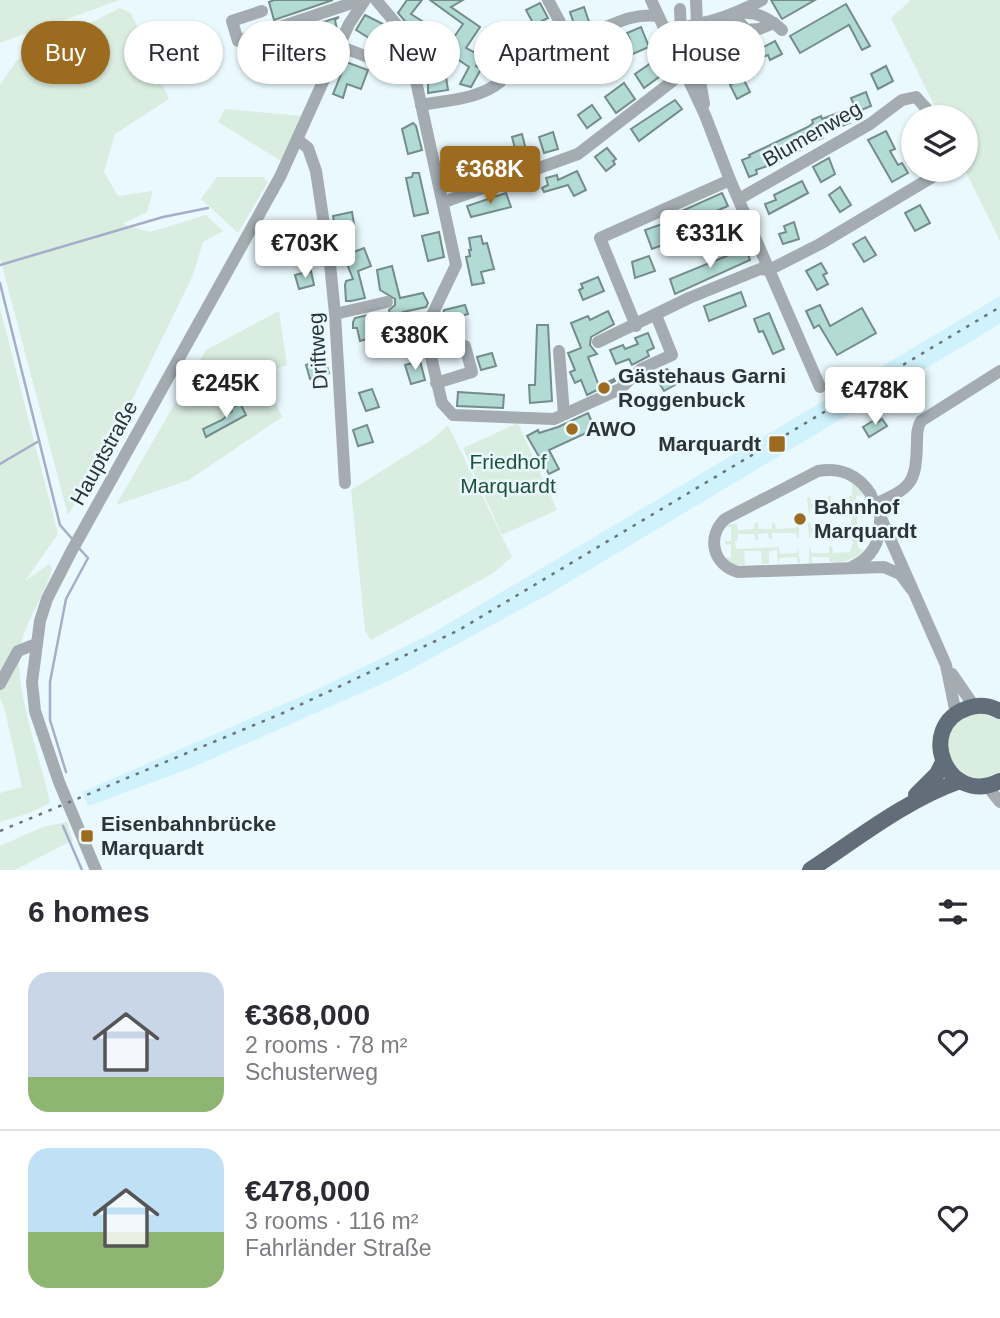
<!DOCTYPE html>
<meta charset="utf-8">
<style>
body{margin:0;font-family:Arial,sans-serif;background:#f7f7f7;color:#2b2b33;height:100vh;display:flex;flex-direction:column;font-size:26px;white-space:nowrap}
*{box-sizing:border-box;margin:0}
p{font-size:23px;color:#7c7c81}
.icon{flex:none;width:38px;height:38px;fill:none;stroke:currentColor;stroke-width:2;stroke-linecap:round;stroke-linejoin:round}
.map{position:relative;height:870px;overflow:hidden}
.details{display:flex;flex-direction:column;background:#fff;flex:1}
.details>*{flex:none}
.top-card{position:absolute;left:21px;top:21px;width:959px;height:63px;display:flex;gap:14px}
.controls{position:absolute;left:901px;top:105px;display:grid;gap:14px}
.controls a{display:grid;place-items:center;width:77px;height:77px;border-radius:50%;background:#fff;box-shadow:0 2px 5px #0004;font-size:35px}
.price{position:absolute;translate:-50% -60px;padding:0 16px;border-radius:7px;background:#fff;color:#222;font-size:23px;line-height:46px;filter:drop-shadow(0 2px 4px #0008)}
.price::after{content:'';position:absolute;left:50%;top:42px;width:21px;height:16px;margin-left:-10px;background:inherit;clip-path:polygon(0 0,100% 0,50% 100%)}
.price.current{background:#9c6b1f;color:#fff}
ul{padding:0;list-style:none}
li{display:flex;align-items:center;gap:21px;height:175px;padding:0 28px}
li+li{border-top:2px solid #e1e1e2}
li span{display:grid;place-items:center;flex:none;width:196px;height:140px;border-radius:21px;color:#555}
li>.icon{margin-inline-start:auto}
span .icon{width:84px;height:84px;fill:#fffc;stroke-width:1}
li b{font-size:30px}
h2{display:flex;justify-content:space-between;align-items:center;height:84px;padding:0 28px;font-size:30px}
.pill{padding:0 24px;border-radius:32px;background:#fff;box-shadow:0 2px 5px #0004;font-size:24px;line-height:63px}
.pill.current{background:#9c6b1f;color:#fff}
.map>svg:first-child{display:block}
</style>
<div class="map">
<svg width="1000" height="870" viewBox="0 0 1000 870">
<rect width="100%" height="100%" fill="#eaf9fe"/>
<path fill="#cff2fc" d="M1000,296V324L549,594L395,678L191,768L88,806L82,792L314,691L431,634Z"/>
<g fill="#d9ede1">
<path d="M0,0H120L0,43Z"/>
<path d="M911,0H1000V241L965,170L966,117H940L891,18Z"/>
<path d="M120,8L131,13L169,99L115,134L104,172L118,196L153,191L147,212L122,224L150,232L206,215L223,231L203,242L193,275L113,439L68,515L0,258V85L17,60Z"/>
<path d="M225,109L302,116L281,161L218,122Z"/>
<path d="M217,177H263L268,182L238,233L201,199Z"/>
<path d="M0,308L58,534L25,581L49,564L52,568C46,595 28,616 21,643C11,682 42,761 50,803L30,813L0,822V793L22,787L5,711L0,698Z"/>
<path d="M279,311L287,365L264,374L282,417L189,480L116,505L206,350Z"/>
<path d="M518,423L557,510L502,535L463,448Z"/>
<path d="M448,425L512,557L492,574L371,640L365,631L351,490L433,439Z"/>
<path d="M852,482L865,495L856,496L857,509H863V513H857V527H863L864,530H857V537H864V540L858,541V548L864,550C855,559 843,564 830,562L829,557H812V563H809V547L812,553H829V546H832L833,553L850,552L853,542L849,531L832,532V538H829V532H812L809,538L808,523L811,522V528H829V522L832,521V528L849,527L853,517L849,506L832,507V513H829L828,507L811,508L809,514L807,498L810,497L811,504L828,503V496H831V503L849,502V496L852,495Z"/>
<path d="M796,522L799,523V538L797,539L796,533H772V539H769L768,533L758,534V540H755V534H738V540L735,541L736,549L779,547L780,554L797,553L798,547L800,563H797V557L780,558L778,564L777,550L769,551V564H762L761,551H744L745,565H733L725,558H731V545L725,544V541H731V527H721L723,524H737L738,530L754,529L755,523H758V529H772V523H775L776,529L796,528Z"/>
<path d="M976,712L1000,719V773C964,795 928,745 956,723C962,718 970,716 976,712Z"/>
<path d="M67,822L73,840L15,870H0V846L43,827Z"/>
</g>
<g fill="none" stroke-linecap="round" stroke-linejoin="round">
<g stroke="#a6adc9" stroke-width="2.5">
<path d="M0,265L163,217L208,208"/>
<path d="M0,283L60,525L74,541"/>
<path d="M0,464L39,441"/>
<path d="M66,772L50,720V682L66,599L88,558L78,547"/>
<path d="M63,826L82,870"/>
</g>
</g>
<g fill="#b3dbd6" stroke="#748d8a" stroke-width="2">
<path d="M274,0H333L274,20L269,2Z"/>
<path d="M407,0H422L411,14L452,40L463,24L430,0H463L451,7L480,27L466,48L481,56L476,66L481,69L471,87L460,84L469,67L410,27L398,13Z"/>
<path d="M771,0H815L782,19Z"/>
<path d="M540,3L548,18L534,25L526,10Z"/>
<path d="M846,4L870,46L862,50L849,25L800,53L790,36Z"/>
<path d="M584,7L589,22L575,27L570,12Z"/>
<path d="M365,15L387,26L395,37L397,40L390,51L356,30Z"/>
<path d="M339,17L335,20L337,30L323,32L308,69L293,63L297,31L316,39L314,25Z"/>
<path d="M641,27L649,47L602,67L605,73L591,78L585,64L610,53L609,50L630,40L627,33Z"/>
<path d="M555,32L563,48L549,55L541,39Z"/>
<path d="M775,41L782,54L770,60L768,55L725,73L721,60L735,56L753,47L756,51Z"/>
<path d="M442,50L448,90L428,93V73L422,53Z"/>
<path d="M513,50L521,62L516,65L523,79L515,83L501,56Z"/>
<path d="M654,61L663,74L644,88L635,74Z"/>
<path d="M346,62L368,70L361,89L347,84L343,98L333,94Z"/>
<path d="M886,66L893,81L878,89L871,74Z"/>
<path d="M743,78L750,92L737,99L730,85Z"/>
<path d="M624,83L635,99L616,113L605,97Z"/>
<path d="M866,92L871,106L857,112L851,98Z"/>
<path d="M675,100L682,109L639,141L631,129Z"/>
<path d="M592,105L601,118L587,128L578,115Z"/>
<path d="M845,110L850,123L821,134L823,138L800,147L801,150L778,159L779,162L756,170L757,174L749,177L742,160L750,157L749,155L808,127L813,123L812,120L821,116L822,119Z"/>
<path d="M413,123L416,126L422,150L408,154L402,129Z"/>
<path d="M886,131L895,149L890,151L898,165L902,163L908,173L892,182L868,140Z"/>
<path d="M553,132L558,149L544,153L539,137Z"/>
<path d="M522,134L527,154L517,156L512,137Z"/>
<path d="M607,148L616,159L613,161L615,164L606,171L595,157Z"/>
<path d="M494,155L499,172L484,176L479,160Z"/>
<path d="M829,158L835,174L821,182L813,167Z"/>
<path d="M577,171L586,190L574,196L568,185L544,192L542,188L548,185L546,178L557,175L558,180Z"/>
<path d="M413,173H419L428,213L414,216L406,178L412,177Z"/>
<path d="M802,181L808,193L769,214L765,204L776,200L774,195Z"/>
<path d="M840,187L851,205L840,212L829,195Z"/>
<path d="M506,193L511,207L471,217L467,206Z"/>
<path d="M722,193L728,206L707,215L708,217L664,233L668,243L652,249L645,230L668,222L666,218Z"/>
<path d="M920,205L930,223L915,231L905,213Z"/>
<path d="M352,212L354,224L347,225L354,252L364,248L371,266L358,271L365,298L351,301H346L345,285L346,281L353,279L341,249L339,250L333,216Z"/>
<path d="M794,222L799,239L783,244L779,234L786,232L784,226Z"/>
<path d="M439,232L444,257L428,261L422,236Z"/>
<path d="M481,236L483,244L487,243L494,269L481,272L484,283L472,285L466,257L470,256L469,250H471L469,238Z"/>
<path d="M865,237L876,255L864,262L853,244Z"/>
<path d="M745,246L750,260L675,294L670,279L734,253L733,250Z"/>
<path d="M649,256L655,271L635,278L632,262Z"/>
<path d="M821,263L827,273L823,275L828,284L817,290L806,271Z"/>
<path d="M392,266L400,298L423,293L428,303L426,307L403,312L406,322L393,325L389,310L395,305V299L380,290L377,270Z"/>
<path d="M311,271L314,285L299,289L295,275Z"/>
<path d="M598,277L604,291L583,300L579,290L583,288L581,284Z"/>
<path d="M741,292L746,306L709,321L704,306Z"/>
<path d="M465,305L468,314L442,321L444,310Z"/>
<path d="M820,305L830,326L862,308L876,333L837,355L819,325L814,328L806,311Z"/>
<path d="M608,311L614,324L591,337L590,345L597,354L588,357L599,386L614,379L615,381L587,395L581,380L575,383L570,372L575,370L568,353L581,348L571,323L588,316L590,320Z"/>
<path d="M769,313L784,349L773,354L763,331L759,332L754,319Z"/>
<path d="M368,315L374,337L360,341L357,328H353V322L355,318Z"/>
<path d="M537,325H548L552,401L530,403L529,385H535Z"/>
<path d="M648,333L654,348L647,351L649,356L632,365L629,359L616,364L610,350L623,345L625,349L638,344L635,338Z"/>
<path d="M492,353L496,366L481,370L477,357Z"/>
<path d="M325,359L329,373L310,379L306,365Z"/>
<path d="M420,361L425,380L411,384L405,365Z"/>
<path d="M667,369L680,382L664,391L655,376Z"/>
<path d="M219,373L224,381L198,397L193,389Z"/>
<path d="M372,389L379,407L366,411L359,393Z"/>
<path d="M458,392L504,395L503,408L457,406Z"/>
<path d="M240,403L246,415L206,437L203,429L222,420L232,411L231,409Z"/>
<path d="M588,413L595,429L549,450L559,469L549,474L527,436L538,430L539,433L558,427Z"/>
<path d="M876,419L878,422L882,419L887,426L869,437L863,427Z"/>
<path d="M367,425L373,442L358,446L353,430Z"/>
</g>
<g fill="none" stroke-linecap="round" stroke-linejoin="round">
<g stroke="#a4acb2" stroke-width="12">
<path d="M376,0L403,32L408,44L456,265L432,315L427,340L442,403L453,415L554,419L620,389L641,369L672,355L656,315"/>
<path d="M548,0L568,37C602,36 620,12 658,16"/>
<path d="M651,0L705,115L730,180L820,387"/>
<path d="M696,0L699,74L704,104"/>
<path d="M680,9L681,31"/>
<path d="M262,11L232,21L238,41L352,3L361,4"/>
<path d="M740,13C757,11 770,19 782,30"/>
<path d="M733,14L746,30L759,29L774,23"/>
<path d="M665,31C683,31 684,26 698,24C720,20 741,11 762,0"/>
<path d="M339,46L415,75"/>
<path d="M421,105C448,100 479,99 500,82"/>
<path d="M298,140L308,148L316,171L330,264L335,314L345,483"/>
<path d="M739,199L870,124L902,100L916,97L934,117"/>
<path d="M444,202L578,154L683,73"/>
<path d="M335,314L387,302"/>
<path d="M636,326L600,238L730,180"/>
<path d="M598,342L689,298L760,269L769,270L820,244L944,170"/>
<path d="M559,351L564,414"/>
<path d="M436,383L472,372L465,346"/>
<path d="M875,504C912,487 916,484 917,442C917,434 917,428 921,421L1000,371"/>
<path d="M852,567C871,558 881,542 880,521"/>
<path d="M912,590L900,574L884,567L738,572C713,565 706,537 725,519L818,471C840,467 858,475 870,493L946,665L956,714"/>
<path d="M952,674L974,706"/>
<path d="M0,684L18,651L36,644"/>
<path d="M987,786L1000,802"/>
<path d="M96,870L59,782L35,711L32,682L40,621L47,599L71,552L280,177L349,24L365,0"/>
</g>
<g stroke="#616e7a" stroke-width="16">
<path d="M1000,711C990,706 979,704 968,708C914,726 947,808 1000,781"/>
<path d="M916,795L937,774L943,762"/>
<path d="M810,870C857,839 906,800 960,781"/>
</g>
<path stroke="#697477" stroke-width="2.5" stroke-dasharray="3.5 7" stroke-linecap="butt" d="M0,831L283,713L459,630L1000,307"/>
</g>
<g fill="#9c6b1f" stroke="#eaf9fe" stroke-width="2.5">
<circle cx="604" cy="388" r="7"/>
<circle cx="572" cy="429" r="7"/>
<rect x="768" y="435" width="18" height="18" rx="3.5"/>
<circle cx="800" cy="519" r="7"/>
<rect x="80" y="829" width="14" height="14" rx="3.5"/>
</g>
<g text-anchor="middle" stroke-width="5" stroke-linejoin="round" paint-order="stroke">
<g font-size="21" fill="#2b3437" stroke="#eaf9fe">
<text transform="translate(812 134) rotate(-30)" y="7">Blumenweg</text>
<text transform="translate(318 351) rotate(-94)" y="7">Driftweg</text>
<text transform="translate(104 453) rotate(-61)" y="7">Hauptstraße</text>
</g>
<g font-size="21" font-weight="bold" fill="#2b3437" stroke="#eaf9fe" text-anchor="start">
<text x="618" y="383">Gästehaus Garni<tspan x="618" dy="24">Roggenbuck</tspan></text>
<text x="586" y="436">AWO</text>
<text x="761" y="451" text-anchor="end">Marquardt</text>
<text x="814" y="514">Bahnhof<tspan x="814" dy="24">Marquardt</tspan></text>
<text x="101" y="831">Eisenbahnbrücke<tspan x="101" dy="24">Marquardt</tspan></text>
</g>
<g font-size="21" fill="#1d5239" stroke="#eaf9fe">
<text x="508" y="469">Friedhof<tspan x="508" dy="24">Marquardt</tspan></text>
</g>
</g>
</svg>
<div class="controls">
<a><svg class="icon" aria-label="layers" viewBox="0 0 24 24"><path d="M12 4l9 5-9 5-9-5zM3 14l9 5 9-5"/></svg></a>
</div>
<b class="price current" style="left:490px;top:206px">€368K</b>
<b class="price" style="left:710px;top:270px">€331K</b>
<b class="price" style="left:305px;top:280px">€703K</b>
<b class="price" style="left:415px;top:372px">€380K</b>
<b class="price" style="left:226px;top:420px">€245K</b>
<b class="price" style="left:875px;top:427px">€478K</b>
<div class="top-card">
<a class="pill current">Buy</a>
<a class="pill">Rent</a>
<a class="pill">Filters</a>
<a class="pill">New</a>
<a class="pill">Apartment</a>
<a class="pill">House</a>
</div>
</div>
<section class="details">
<h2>6 homes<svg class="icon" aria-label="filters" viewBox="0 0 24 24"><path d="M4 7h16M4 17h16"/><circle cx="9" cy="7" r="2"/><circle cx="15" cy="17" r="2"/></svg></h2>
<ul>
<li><span style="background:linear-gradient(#c9d6e8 75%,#8fb573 0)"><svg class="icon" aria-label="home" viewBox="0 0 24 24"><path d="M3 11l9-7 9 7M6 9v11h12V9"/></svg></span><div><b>€368,000</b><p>2 rooms · 78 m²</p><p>Schusterweg</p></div><svg class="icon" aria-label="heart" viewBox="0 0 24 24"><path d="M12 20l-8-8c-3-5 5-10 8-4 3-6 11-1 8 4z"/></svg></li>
<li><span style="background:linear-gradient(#bfe0f5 60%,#8fb573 0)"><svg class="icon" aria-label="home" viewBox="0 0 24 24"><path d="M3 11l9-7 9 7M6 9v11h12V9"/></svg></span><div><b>€478,000</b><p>3 rooms · 116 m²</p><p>Fahrländer Straße</p></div><svg class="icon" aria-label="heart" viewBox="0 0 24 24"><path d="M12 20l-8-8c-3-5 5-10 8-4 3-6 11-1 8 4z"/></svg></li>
</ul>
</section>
